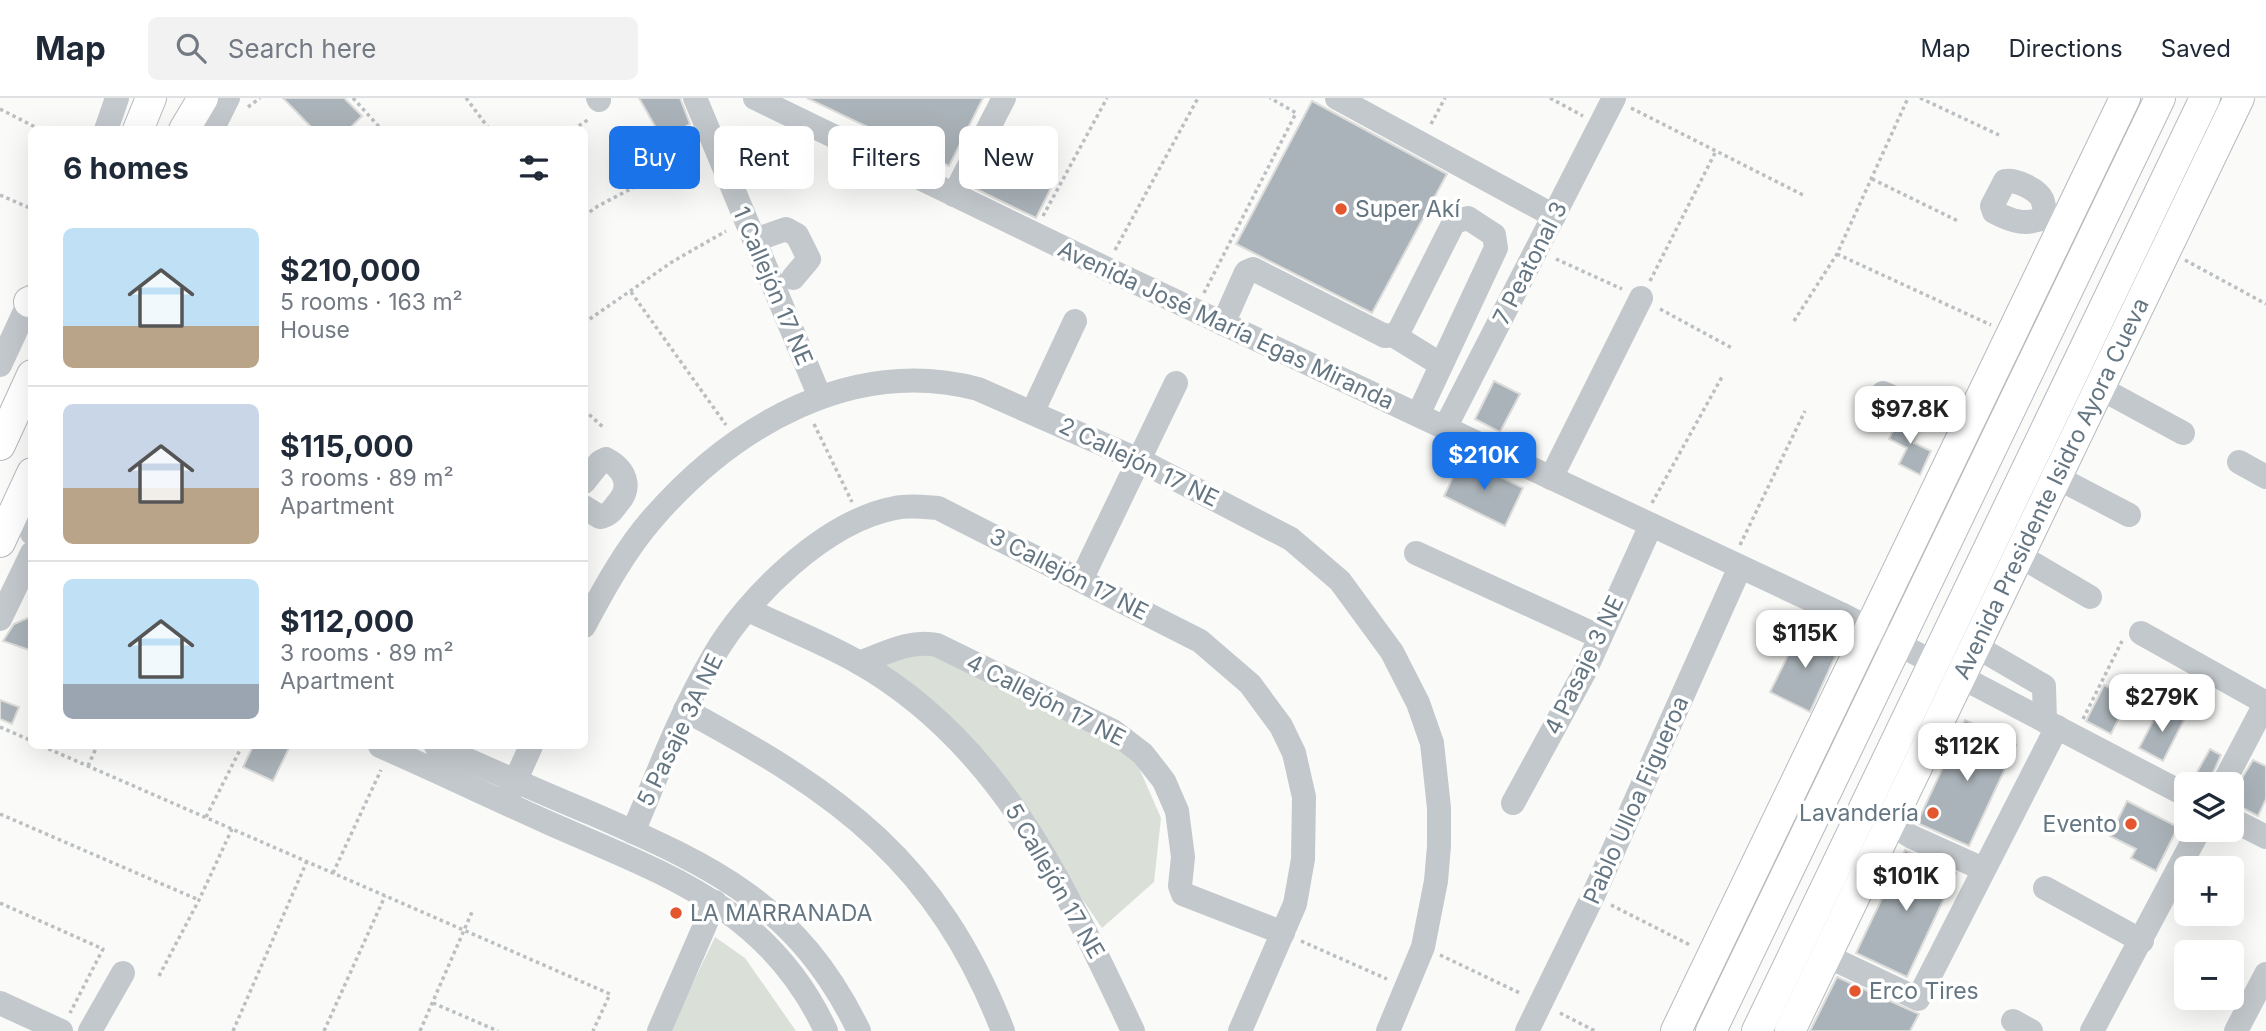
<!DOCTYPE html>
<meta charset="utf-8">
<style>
body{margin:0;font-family:Inter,sans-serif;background:#f2f2f3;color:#1f2937;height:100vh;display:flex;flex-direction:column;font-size:26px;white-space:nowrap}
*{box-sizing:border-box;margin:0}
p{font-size:23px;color:#747a83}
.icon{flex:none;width:38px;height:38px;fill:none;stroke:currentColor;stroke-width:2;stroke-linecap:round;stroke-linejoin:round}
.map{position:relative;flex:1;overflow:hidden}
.drawer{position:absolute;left:28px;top:28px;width:560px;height:623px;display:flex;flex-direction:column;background:#fff;border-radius:10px;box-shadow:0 7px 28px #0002}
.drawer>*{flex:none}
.hud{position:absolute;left:609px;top:28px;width:665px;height:63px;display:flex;gap:14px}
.buttons{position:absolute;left:2174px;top:674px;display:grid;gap:14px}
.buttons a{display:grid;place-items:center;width:70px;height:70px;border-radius:10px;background:#fff;box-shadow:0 7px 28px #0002;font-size:35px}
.price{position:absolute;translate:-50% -60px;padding:0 16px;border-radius:14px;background:#fff;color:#222;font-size:23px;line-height:46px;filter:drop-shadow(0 2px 4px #0008)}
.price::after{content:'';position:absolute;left:50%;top:42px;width:21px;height:16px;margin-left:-10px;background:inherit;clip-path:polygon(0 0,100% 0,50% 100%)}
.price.selected{background:#1a73e8;color:#fff}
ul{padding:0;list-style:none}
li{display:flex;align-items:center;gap:21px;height:175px;padding:0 35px}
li+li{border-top:2px solid #e0e1e3}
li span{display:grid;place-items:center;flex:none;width:196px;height:140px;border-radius:10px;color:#555}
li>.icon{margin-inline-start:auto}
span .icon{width:84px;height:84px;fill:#fffc;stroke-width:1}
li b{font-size:30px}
h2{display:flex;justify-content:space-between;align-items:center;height:84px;padding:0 35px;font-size:30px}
.chip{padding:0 24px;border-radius:10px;background:#fff;box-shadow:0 7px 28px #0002;font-size:24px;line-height:63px}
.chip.selected{background:#1a73e8;color:#fff}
header{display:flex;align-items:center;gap:42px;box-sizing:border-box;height:98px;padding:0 35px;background:#fff;border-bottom:2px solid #e0e1e3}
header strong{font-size:33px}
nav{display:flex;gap:38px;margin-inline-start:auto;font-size:24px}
.search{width:490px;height:63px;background:#f2f2f3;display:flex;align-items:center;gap:18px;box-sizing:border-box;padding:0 24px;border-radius:10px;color:#747a83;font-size:26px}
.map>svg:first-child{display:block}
</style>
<header>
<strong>Map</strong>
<div class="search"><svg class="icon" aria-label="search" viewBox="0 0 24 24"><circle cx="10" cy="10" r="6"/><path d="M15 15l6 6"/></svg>Search here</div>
<nav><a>Map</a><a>Directions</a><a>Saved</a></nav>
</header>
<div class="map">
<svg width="2266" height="933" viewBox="0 0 2266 933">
<rect width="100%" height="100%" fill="#fafaf8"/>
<g fill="#dadfd7">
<path d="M905,552L939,559L1122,646L1136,663L1161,720L1154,784L1102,830L1020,710L870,571Z"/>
<path d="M715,839L745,860L796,933H670Z"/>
</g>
<g fill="#aab3b9" stroke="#dcdcda" stroke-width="2">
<path d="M283,0H344L362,18L348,32H314Z"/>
<path d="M639,0H680L690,26L663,42Z"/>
<path d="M807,0H983L949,68Z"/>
<path d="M1312,3L1447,76L1372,215L1236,146Z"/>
<path d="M992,56L1053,86L1036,120L974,90Z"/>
<path d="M1494,283L1520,296L1500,334L1475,321Z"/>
<path d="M1899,320L1920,330L1914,345L1931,353L1920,377L1899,366L1907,350L1889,341Z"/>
<path d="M1462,360L1523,390L1505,428L1444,398Z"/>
<path d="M32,518V553L3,543L14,526Z"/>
<path d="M1802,529L1840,548L1810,614L1770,594Z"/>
<path d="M2104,587L2129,600L2111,636L2086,623Z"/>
<path d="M0,602L19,609L12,626L0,621Z"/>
<path d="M2160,610L2184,622L2163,663L2139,650Z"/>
<path d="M1965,622L2016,647L1969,748L1917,725Z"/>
<path d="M253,648H290L273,683L243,669Z"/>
<path d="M2210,651L2221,657L2208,686H2195L2192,683Z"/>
<path d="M2253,662L2266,668V701L2258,718L2231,704V698Z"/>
<path d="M2127,703L2178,729L2156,773L2131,760L2136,751L2110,738Z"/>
<path d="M1905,752L1956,775L1907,879L1856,855Z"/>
<path d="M1837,879L1919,916L1910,933H1810Z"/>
</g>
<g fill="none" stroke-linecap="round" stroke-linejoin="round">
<g stroke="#b5babe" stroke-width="32">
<g id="major">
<path d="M138,32L151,0"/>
<path d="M184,32L203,0"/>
<path d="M29,204L32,203"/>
<path d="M0,347L32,277"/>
<path d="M0,444L32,375"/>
<path d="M1676,933L2125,0"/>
<path d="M1711,933L2160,0"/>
<path d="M1757,933L2205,0"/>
<path id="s1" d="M1790,933L2239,0"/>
</g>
</g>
<g stroke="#bbbfc2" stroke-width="3.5" stroke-dasharray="3.5 3.5" stroke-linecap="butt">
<path d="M353,0L382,32"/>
<path d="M466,0L490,32"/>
<path d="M1550,0L1583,18"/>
<path d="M1920,0L1999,37"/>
<path d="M248,9L260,0"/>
<path d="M1631,10L1803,97"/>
<path d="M0,11L41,32"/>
<path d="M1431,26L1445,0"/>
<path d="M573,32L589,21"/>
<path d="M1872,81L1958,123"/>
<path d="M0,97L32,111"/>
<path d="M584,118L598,108L696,57"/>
<path d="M1043,118L1107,0"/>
<path d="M1115,152L1198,0"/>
<path d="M1837,156L1991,227"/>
<path d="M1556,161L1622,191"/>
<path d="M2185,162L2266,206"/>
<path d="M1650,183L1716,53"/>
<path d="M631,194L726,327"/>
<path d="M1204,195L1296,15L1270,0"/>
<path d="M1660,211L1732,250"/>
<path d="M1794,223L1837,156L1908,0"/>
<path d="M584,225L672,164L726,133"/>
<path d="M584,312L603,329"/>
<path d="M814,326L852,404"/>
<path d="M1652,405L1723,277"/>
<path d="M1740,447L1805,313"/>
<path d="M2083,621L2122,543"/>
<path d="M0,629L32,643"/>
<path d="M42,648L610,896L593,933"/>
<path d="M88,668L97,648"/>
<path d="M0,716L199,802"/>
<path d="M206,719L242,648"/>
<path d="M333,775L381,672"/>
<path d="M0,805L103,851L70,915"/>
<path d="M1611,807L1692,848"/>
<path d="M1301,843L1387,881"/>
<path d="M1440,857L1522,896"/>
<path d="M159,878L199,802L232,731"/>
<path d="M433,905L498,933"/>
<path d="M1560,915L1595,933"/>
<path d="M233,933L307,763"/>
<path d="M324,933L385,798"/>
<path d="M420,933L472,814"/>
</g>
<g stroke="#c3c8cc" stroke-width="24">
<path d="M598,0L599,2"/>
<path d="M695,0L819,297"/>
<path d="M755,0L1105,170L1841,516L2186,697"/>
<path d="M1337,0L1554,118"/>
<path d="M106,32L117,0"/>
<path d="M212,32L228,0"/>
<path d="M954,97L1004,0"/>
<path d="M2046,119C2027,128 2013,124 1994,114L1992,108L2005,83C2015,81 2037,91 2042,101C2044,106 2045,114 2046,119L2063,128"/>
<path d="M755,142L786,131L797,137L809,161L793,180"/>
<path d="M1223,226L1246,174L1253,171L1385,238L1393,237L1399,233L1454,124L1468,120L1494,137L1496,150L1418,317"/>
<path d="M1393,237L1440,266"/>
<path d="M0,267L32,198"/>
<path d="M2100,290L2183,335"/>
<path d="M1883,295L1967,330"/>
<path d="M1033,313L1075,223"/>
<path d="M1445,330L1614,0"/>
<path d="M2239,364L2266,379"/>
<path d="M1551,380L1641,200"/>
<path d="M2058,380L2129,417"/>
<path d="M584,384L600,364L606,361C625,371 633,389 617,406C612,413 608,418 600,419L584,409"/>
<path d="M19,404L32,435"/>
<path d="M1416,455L1600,539"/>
<path d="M2020,458L2090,499"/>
<path d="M1081,482L1176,285"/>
<path d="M748,512C784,529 823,544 858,564C1002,646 1065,790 1133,933"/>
<path d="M0,521L32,455"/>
<path d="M584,528C604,491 625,452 653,420C734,327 853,258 978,291L1141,363L1291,441L1340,483L1392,554L1418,605L1432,645L1439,710V748L1436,783L1423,849L1388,933"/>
<path d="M2141,535L2266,605"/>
<path d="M1977,549L2044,588L2045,623"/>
<path d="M859,565C884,556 910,541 937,547L1113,633L1143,656L1164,683L1177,713L1183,759L1180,788L1183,796L1283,835"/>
<path d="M685,612C839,695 937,763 1003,933"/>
<path d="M380,648C437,673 493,700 549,725C664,776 769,809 826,933"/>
<path d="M436,648C488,671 540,694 593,716C714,769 798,807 859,933"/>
<path d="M2223,686L2266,604"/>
<path d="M509,697L531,648"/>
<path d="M1513,705L1585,573L1651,427"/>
<path d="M2231,721L2266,739"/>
<path d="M1891,726L1912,739L1983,771"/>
<path d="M633,734C658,675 681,614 713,559C747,499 826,423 895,410C909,407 924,409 938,410L1200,543L1250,586L1281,628L1294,655L1304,699L1303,761L1295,806L1240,933"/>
<path d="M2045,790L2142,843"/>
<path d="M1827,858L1918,901L2057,629"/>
<path d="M0,905L61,933"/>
<path d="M2013,923L2031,933"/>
<path d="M90,933L123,875"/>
<path d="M659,933L715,804"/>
<path d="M1527,933L1593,798L1740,469"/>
<path d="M2092,933L2199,732"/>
<path d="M2236,933L2266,876"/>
</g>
<use href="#major" stroke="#fff" stroke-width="30"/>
</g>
<g fill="#e4572e" stroke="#fff" stroke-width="2.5">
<circle cx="1341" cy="111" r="7"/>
<circle cx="1933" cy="715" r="7"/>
<circle cx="2131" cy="726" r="7"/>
<circle cx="676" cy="815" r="7"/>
<circle cx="1855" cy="893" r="7"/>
</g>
<g text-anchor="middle" stroke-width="7" stroke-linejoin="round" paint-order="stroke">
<g font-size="23" fill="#657683" stroke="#fff" text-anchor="start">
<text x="1355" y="119">Super Akí</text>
<text x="1919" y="723" text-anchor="end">Lavandería</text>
<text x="2117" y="734" text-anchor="end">Evento</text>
<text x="690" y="823">LA MARRANADA</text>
<text x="1869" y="901">Erco Tires</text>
</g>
<g font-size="23" fill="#657683" stroke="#fff">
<text transform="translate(1530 165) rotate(-63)" y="8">7 Peatonal 3</text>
<text transform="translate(773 188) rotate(67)" y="8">1 Callejón 17 NE</text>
<text transform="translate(1226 227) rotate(25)" y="8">Avenida José María Egas Miranda</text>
<text transform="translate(1139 364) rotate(26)" y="8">2 Callejón 17 NE</text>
<text dy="8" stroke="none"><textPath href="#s1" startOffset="602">Avenida Presidente Isidro Ayora Cueva</textPath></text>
<text transform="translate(1069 476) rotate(27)" y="8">3 Callejón 17 NE</text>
<text transform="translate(1584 567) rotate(-64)" y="8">4 Pasaje 3 NE</text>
<text transform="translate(1046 602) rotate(27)" y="8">4 Callejón 17 NE</text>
<text transform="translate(680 632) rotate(-64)" y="8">5 Pasaje 3A NE</text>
<text transform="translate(1636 702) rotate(-66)" y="8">Pablo Ulloa Figueroa</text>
<text transform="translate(1055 783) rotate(60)" y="8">5 Callejón 17 NE</text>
</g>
</g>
</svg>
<div class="buttons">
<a><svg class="icon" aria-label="layers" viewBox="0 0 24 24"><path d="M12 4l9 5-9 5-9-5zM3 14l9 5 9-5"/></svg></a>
<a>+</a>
<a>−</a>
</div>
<b class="price" style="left:1910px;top:348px">$97.8K</b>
<b class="price selected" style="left:1484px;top:394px">$210K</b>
<b class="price" style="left:1805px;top:572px">$115K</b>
<b class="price" style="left:2162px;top:636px">$279K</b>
<b class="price" style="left:1967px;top:685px">$112K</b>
<b class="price" style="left:1906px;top:815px">$101K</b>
<div class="hud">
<a class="chip selected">Buy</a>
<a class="chip">Rent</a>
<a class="chip">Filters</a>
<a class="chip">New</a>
</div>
<section class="drawer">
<h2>6 homes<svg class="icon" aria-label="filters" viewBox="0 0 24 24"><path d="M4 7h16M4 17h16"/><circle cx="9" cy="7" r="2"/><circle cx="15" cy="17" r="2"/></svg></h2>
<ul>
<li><span style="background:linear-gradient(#bfe0f5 70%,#b9a48a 0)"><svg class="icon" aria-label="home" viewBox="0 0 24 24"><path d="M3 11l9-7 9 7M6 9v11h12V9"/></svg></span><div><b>$210,000</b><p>5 rooms · 163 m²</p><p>House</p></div></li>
<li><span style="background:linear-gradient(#c9d6e8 60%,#b9a48a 0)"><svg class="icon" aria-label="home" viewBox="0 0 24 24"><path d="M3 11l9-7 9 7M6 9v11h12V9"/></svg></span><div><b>$115,000</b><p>3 rooms · 89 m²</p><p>Apartment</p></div></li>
<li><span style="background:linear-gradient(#bfe0f5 75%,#9aa5b1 0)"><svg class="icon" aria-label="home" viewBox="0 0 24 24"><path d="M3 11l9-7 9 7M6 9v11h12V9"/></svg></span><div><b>$112,000</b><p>3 rooms · 89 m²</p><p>Apartment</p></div></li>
</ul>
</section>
</div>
